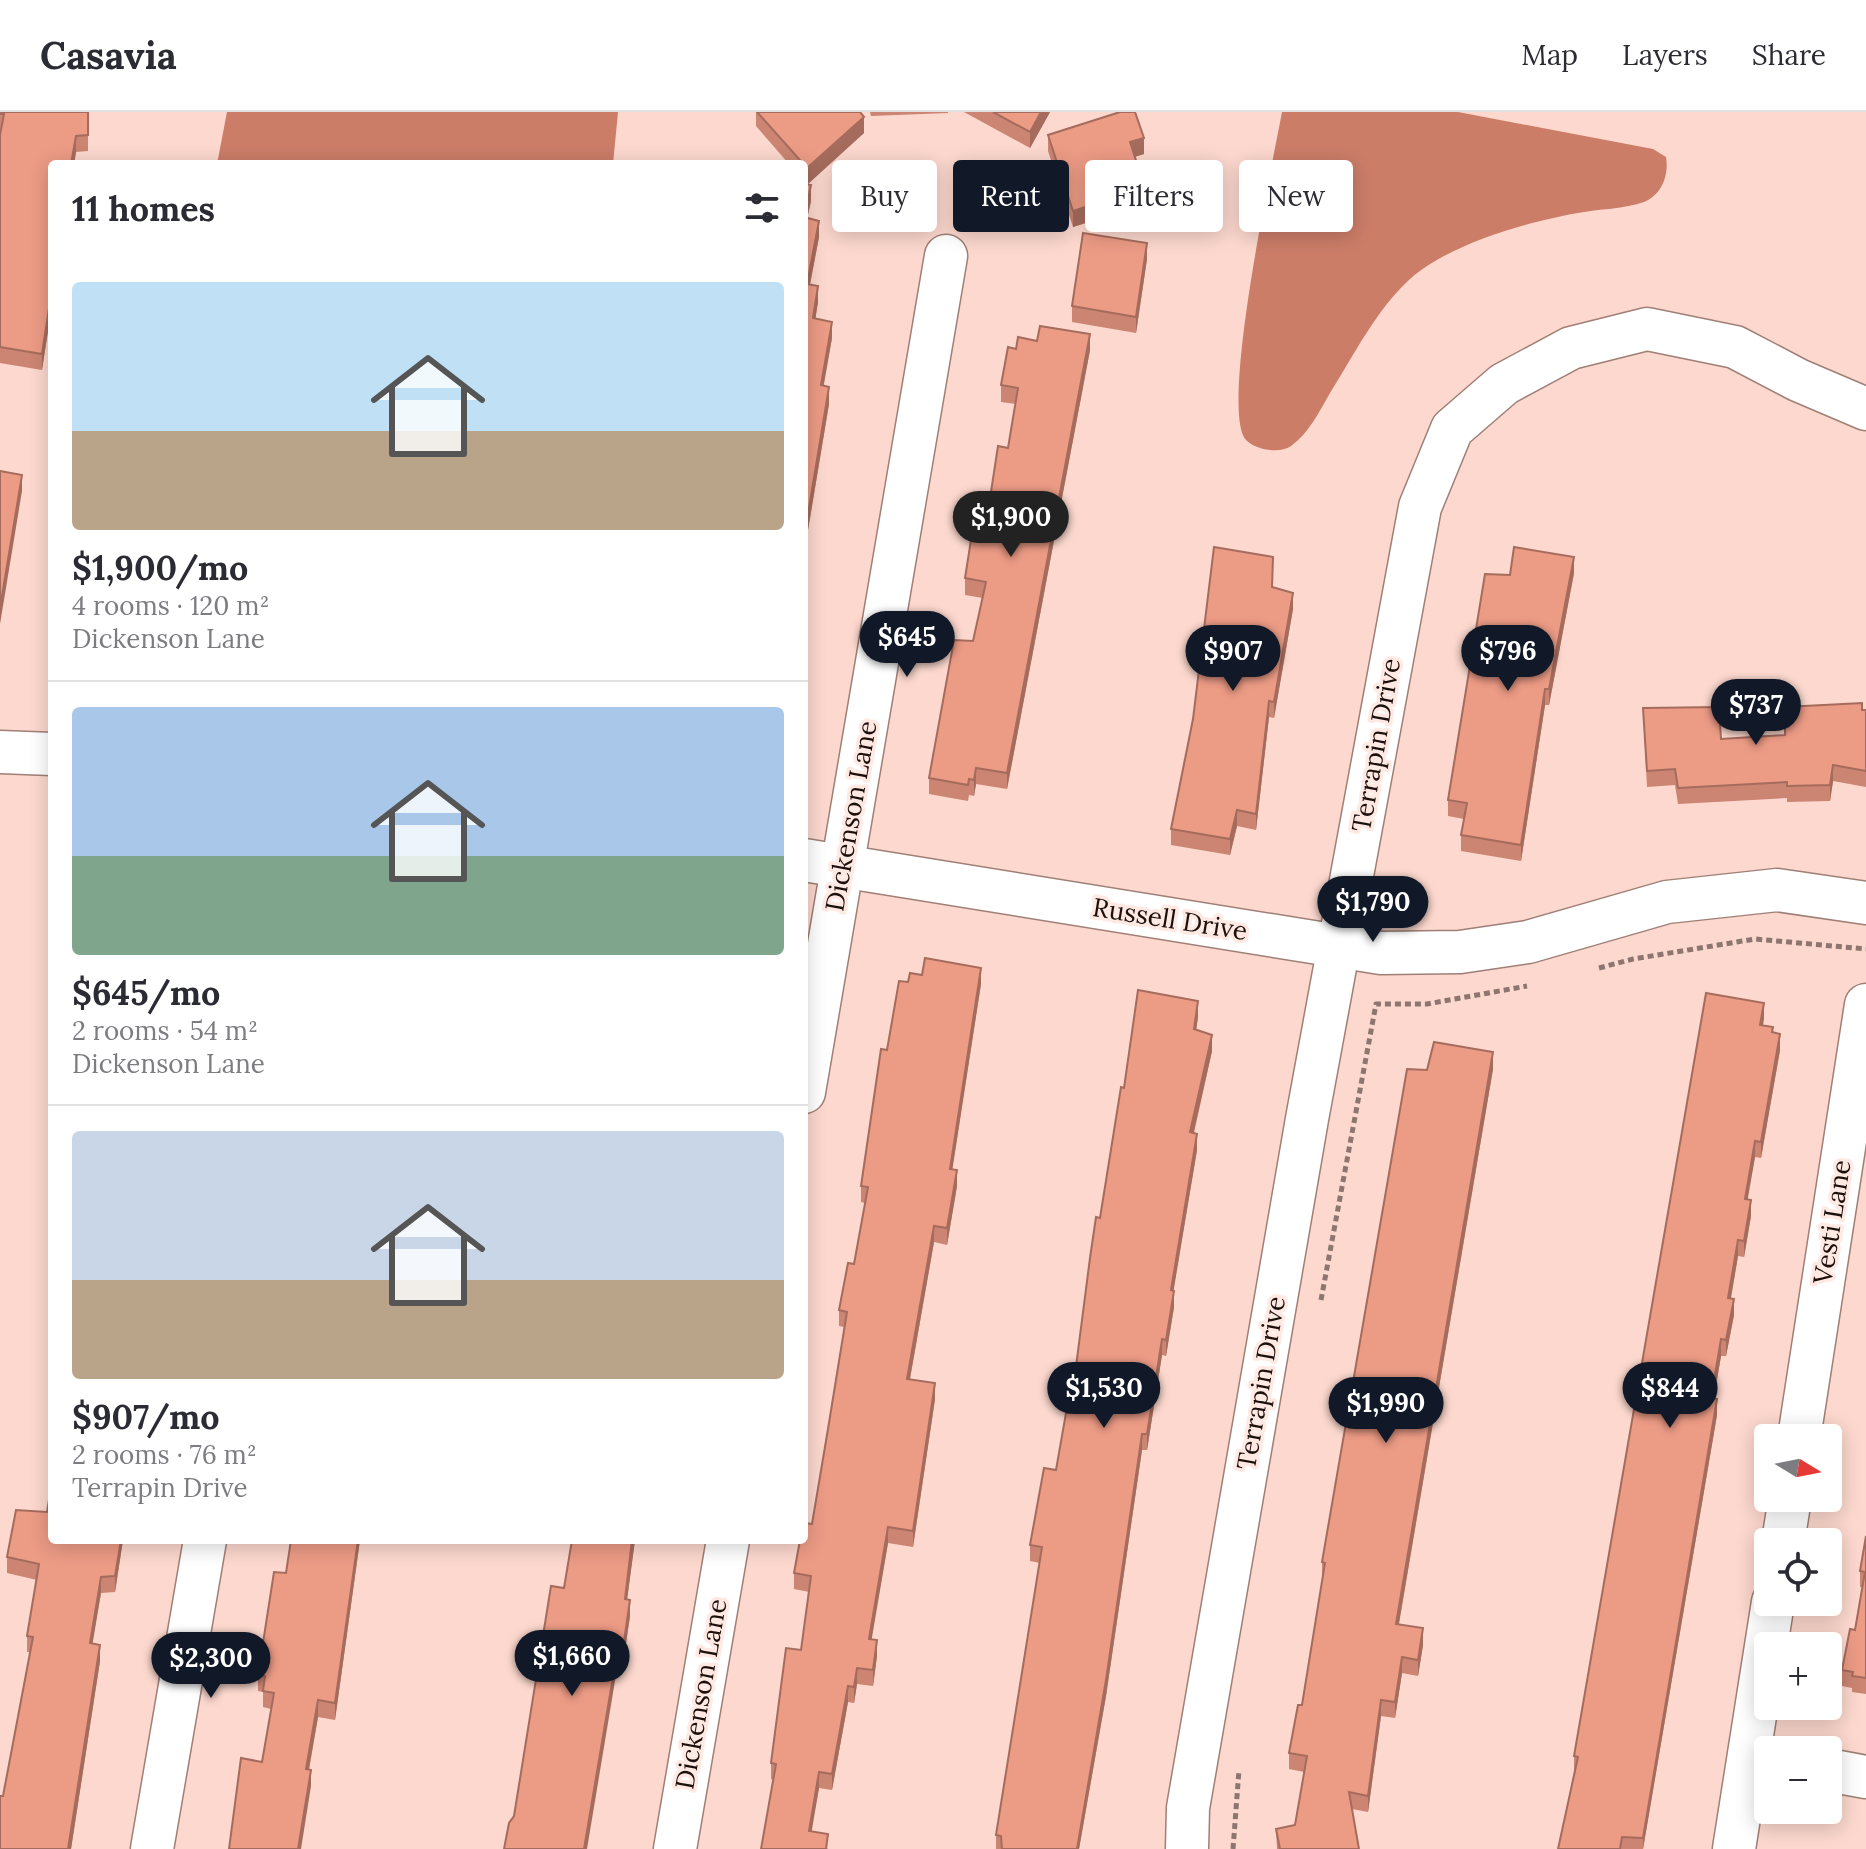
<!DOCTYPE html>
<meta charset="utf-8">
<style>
body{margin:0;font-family:Lora,serif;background:#f7f7f7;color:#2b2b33;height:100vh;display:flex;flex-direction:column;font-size:30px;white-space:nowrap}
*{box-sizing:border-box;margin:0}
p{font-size:26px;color:#7c7c81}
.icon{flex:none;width:44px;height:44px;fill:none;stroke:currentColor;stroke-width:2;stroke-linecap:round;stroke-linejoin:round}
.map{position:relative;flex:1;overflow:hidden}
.side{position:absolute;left:48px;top:48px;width:760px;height:1384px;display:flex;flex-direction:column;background:#fff;border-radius:8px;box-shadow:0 4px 20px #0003}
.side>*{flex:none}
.banner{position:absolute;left:832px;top:48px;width:760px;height:72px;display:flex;gap:16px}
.needle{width:52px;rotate:100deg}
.tools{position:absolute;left:1754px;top:1312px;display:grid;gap:16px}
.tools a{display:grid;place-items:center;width:88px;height:88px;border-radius:8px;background:#fff;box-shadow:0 4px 20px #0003;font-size:40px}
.price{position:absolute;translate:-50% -68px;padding:0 18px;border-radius:28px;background:#111827;color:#fff;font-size:26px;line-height:52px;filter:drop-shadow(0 2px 4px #0008)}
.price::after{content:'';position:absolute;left:50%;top:48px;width:24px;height:18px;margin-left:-12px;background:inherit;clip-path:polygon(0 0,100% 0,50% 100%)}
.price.on{background:#222;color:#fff}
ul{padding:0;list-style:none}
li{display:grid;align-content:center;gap:16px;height:424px;padding:0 24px}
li+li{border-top:2px solid #e1e1e2}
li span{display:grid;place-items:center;height:248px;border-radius:8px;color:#555}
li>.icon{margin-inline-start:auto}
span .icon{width:144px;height:144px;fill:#fffc;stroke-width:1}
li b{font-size:34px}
h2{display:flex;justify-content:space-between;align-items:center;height:96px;padding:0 24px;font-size:34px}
.pill{padding:0 28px;border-radius:8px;background:#fff;box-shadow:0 4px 20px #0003;font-size:28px;line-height:72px}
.pill.on{background:#111827;color:#fff}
header{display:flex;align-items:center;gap:48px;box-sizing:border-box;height:112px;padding:0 40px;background:#fff;border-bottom:2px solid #e1e1e2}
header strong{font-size:38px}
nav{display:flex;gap:44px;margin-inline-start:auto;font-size:28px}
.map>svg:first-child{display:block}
</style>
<header>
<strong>Casavia</strong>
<nav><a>Map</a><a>Layers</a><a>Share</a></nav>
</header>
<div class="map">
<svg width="1866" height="1737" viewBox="0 0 1866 1737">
<rect width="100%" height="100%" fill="#fcd8ce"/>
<g fill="#cb7d68">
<path d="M227,0H618L613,52H217Z"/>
<path d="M1282,0H1458L1653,37L1666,45C1669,63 1662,83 1644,90C1625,97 1598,97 1578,101C1527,110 1449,132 1410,167C1376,198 1354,243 1330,281C1319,300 1309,321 1291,334C1279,342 1256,338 1246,328C1219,298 1273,50 1282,0Z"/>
</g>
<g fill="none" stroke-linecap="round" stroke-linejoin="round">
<g stroke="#9f7f76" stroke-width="45">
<g id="minor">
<path d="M0,640L52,642"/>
<path d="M804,748L1381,841L1460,840L1528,830L1667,790L1777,778L1866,791"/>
<path d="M804,980L946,144"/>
<path d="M1799,1326L1866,893"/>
<path d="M1783,1430L1790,1386"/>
<path d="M1828,1658L1866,1665"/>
<path d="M152,1737L205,1428"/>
<path d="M675,1737L728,1428"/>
<path d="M1187,1737L1188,1696L1307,1007L1420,395L1452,317L1504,272L1571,236L1647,217L1735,235L1798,268L1866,297"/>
<path d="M1734,1737L1773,1490"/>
</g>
</g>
<g stroke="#8d766f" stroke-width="5" stroke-dasharray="6 4" stroke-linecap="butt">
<path d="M1599,856L1633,847L1755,827L1866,837"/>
<path d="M1321,1188L1376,892H1427L1527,874"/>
<path d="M1233,1737L1239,1658"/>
</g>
<use href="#minor" stroke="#fff" stroke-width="42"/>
</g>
<g fill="#cb8572">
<path d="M0,0H88V39L76,40L42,258L0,251Z"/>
<path d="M756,0H860L864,21L807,72L811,89L807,106L819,125L810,172L818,190L815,207L832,226L823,274L829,292L807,424H804V72H806L804,69V52H789L756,14Z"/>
<path d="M870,0H948V1L871,4Z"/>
<path d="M964,0H1050L1030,36Z"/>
<path d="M1048,23L1144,42L1135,45L1145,92L1073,115L1048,39Z"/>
<path d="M1147,147L1136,221L1072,210V194Z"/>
<path d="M1016,237L1090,238L1007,677L976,672L974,684L969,683L968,689L929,682V666L973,529L983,486L965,483V466L978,429L985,419L1008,336L1016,292L1001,290V273Z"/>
<path d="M1574,461L1549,593H1545L1521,749L1461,739V723L1464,707L1448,704V688Z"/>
<path d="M1272,475L1293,497L1274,606L1269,605L1256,718L1237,714L1230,743L1171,733V717Z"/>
<path d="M1643,596L1721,627L1785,623L1862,598H1866V675L1833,669L1830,689L1787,690V686L1678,692L1675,673L1647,675Z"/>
<path d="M908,870L981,872L952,1057L957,1074L947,1133L934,1130L910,1267L935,1287L913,1435L888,1431L871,1527L877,1544L873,1574L857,1572L854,1591L848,1590L832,1678L819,1676L811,1719L828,1737H761L773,1668L771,1667V1651L801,1538L809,1480L794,1477V1461L812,1412L844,1215L839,1214V1198L854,1152L865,1091L861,1090V1074L887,938Z"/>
<path d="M1198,905L1196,918L1212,939L1194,1021L1197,1038L1173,1179L1174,1195L1166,1244L1162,1243L1147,1338H1142L1106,1584L1079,1737H996V1723L1040,1451L1030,1449V1433L1056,1358L1070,1301L1100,1106L1124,976Z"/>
<path d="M1764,907L1763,913L1773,921L1780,938L1761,1046L1755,1045L1747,1087L1751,1104L1744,1145L1738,1144L1731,1186L1734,1203L1726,1244H1721L1714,1286L1717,1303L1643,1737H1558L1574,1660V1644Z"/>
<path d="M1493,957L1399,1512L1423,1533L1418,1564L1402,1561L1395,1606L1381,1604L1368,1700L1352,1697L1359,1737H1277L1276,1717L1295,1713L1304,1660L1289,1657V1641L1302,1593L1323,1467L1322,1466V1450L1427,958Z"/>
<path d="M47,1400L123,1428L115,1480L101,1481L92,1531L100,1549L71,1737H0L3,1684L30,1540H27V1524L37,1468L7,1461V1445Z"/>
<path d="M1866,1424V1582L1852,1580V1576L1842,1574V1558L1855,1518L1862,1475H1860V1459Z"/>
<path d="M291,1428H360L335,1608L318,1605L309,1658L311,1674L262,1650L271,1597L263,1595V1580L258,1579V1563L286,1461Z"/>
<path d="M572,1428H635L627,1488L630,1504L623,1552L618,1551L514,1704L564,1476Z"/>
</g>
<g fill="#a56c5d">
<path d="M1041,0H1050L1030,36V20Z"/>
<path d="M864,5V21L807,73V56Z"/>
<path d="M76,24V40L74,52H71Z"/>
<path d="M1144,26V42L1130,46V30Z"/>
<path d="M811,73V89L804,121V105Z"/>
<path d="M1145,76V92L1073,115V99Z"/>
<path d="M819,109V125L807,188V172Z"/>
<path d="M1147,131V147L1136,221V205Z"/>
<path d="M818,174V190L813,222V206Z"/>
<path d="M52,177V193L42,258V242Z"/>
<path d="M832,210V226L821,289V273Z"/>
<path d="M1090,222V238L1007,677V661Z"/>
<path d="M829,275V292L807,424V408Z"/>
<path d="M22,363V379L0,512V496Z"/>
<path d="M1574,445V461L1549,593V577Z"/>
<path d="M1293,481V497L1274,606V590Z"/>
<path d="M1545,577V593L1521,749V733Z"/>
<path d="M1269,589V605L1256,718V702Z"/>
<path d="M1833,653V669L1830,689V673Z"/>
<path d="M976,656V672L974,684V668Z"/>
<path d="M1237,698V714L1230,743V727Z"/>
<path d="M981,856V872L950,1073V1057Z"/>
<path d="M1198,889V905L1194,933V917Z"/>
<path d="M1764,891V907L1760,929V913Z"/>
<path d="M1780,922V938L1761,1046V1030Z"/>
<path d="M1212,923V939L1190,1036V1020Z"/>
<path d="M1493,940V957L1396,1528V1512Z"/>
<path d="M1197,1022V1038L1171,1194V1178Z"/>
<path d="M1755,1029V1045L1745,1103V1087Z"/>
<path d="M957,1058V1074L947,1133V1116Z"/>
<path d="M1751,1088V1104L1744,1145V1129Z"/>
<path d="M934,1114V1130L907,1283V1267Z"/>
<path d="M1738,1128V1144L1728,1202V1186Z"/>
<path d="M1174,1179V1195L1166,1244V1228Z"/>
<path d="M1734,1187V1203L1726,1244V1228Z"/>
<path d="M1162,1227V1243L1147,1338V1322Z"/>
<path d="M1721,1227V1244L1711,1302V1286Z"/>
<path d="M935,1271V1287L913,1435V1419Z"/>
<path d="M1717,1287V1303L1643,1737V1726Z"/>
<path d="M1142,1322V1338L1106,1584L1079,1737H1077Z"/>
<path d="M888,1415V1431L869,1543V1527Z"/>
<path d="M121,1428H123L115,1480V1464Z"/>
<path d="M358,1428H360L335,1608V1591Z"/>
<path d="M632,1428H635L625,1503V1487Z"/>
<path d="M101,1465V1481L90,1547V1531Z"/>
<path d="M630,1488V1504L623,1552V1536Z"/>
<path d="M1423,1516V1533L1418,1564V1548Z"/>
<path d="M877,1528V1544L873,1574V1558Z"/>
<path d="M100,1533V1549L71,1737H68Z"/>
<path d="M618,1535V1551L587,1737H584Z"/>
<path d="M1402,1545V1561L1395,1606V1590Z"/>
<path d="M857,1556V1572L854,1591V1575Z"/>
<path d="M848,1574V1590L832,1678V1662Z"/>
<path d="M318,1588V1605L306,1673V1657Z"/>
<path d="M1381,1588V1604L1368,1700V1684Z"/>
<path d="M311,1658V1674L301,1737H298Z"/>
<path d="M819,1660V1676L809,1735V1719Z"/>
</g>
<g fill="#ec9b85" stroke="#a56c5d" stroke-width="2">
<path d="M0,0H88V23L76,24L71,52H52V177L42,242L0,235V23L4,2H0Z"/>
<path d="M757,0H860L864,5L807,56Z"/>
<path d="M993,0H1041L1030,20Z"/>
<path d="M1120,0H1135L1144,26L1130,30L1145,76L1073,99L1048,23Z"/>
<path d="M804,72L811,73L804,105L819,109L807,172L818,174L813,206L832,210L821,273L829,275L807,408H804Z"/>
<path d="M1083,121L1147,131L1136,205L1072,194Z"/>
<path d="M1040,214L1090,222L1007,661L976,656L974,668L969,667L968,673L929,666L954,528L973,529L986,470L965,466L971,428L978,429L980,418L985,419L998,334L1008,336L1018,276L1001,273L1008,235L1016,237L1018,225L1037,229Z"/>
<path d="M0,359L22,363L0,496Z"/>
<path d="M1214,435L1273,445L1272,475L1293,481L1274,590L1269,589L1256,702L1237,698L1230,727L1171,717L1193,607Z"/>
<path d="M1514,435L1574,445L1549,577H1545L1521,733L1461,723L1467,691L1448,688L1485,462L1510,463Z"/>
<path d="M1862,591V598H1866V659L1833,653L1830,673L1787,674V670L1678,676L1675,657L1647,659L1643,596L1719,595L1721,627L1785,623V595Z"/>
<path d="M925,846L981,856L950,1057L957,1058L947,1116L934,1114L907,1267L935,1271L913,1419L888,1415L869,1527L877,1528L873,1558L857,1556L854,1575L848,1574L832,1662L819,1660L809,1719L828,1722L826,1737H761L776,1652L771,1651L786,1536L801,1538L811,1464L794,1461L800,1428H804V1411L812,1412L828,1317L847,1200L839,1198L848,1151L854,1152L868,1075L861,1074L881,937L887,938L899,869L908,870L910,861L922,863Z"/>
<path d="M1138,878L1198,889L1194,917L1212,923L1190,1020L1197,1022L1171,1178L1174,1179L1166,1228L1162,1227L1147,1322H1142L1106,1568L1077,1737H1002L1001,1724L996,1723L1042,1435L1030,1433L1044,1356L1056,1358L1066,1301H1070L1090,1146L1096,1105L1100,1106L1121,975L1124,976Z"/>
<path d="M1706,881L1764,891L1760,913L1773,915L1772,920L1780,922L1761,1030L1755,1029L1745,1087L1751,1088L1744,1129L1738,1128L1728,1186L1734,1187L1726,1228L1721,1227L1711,1286L1717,1287L1643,1726L1622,1725L1620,1737H1558L1578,1645L1574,1644Z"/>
<path d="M1434,930L1493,940L1396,1512L1423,1516L1418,1548L1402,1545L1395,1590L1381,1588L1368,1684L1349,1680L1359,1737H1280L1276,1717L1295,1713L1307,1644L1289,1641L1298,1593H1302L1325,1451L1322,1450L1407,957L1427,958Z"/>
<path d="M52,1370V1428H121L115,1464L101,1465L90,1531L100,1533L68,1737H0V1684H3L33,1525L27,1524L39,1452L7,1445L16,1398L47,1400Z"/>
<path d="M1866,1424V1566L1852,1564L1853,1560L1842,1558L1850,1517L1855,1518L1865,1460L1860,1459Z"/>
<path d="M291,1428H358L335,1591L318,1588L306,1657L311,1658L298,1737H229L241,1646L262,1650L274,1581L263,1579L265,1564L258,1563L274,1460L286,1461Z"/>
<path d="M572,1428H632L625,1487L630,1488L623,1536L618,1535L584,1737H504L509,1711L514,1704L551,1474L564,1476Z"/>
</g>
<g text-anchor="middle" stroke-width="7" stroke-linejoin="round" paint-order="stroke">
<g font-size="26" fill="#1b100c" stroke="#ffe9e2">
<text transform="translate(1376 633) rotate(-80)" y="9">Terrapin Drive</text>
<text transform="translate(851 704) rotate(-80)" y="9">Dickenson Lane</text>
<text transform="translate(1170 807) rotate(9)" y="9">Russell Drive</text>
<text transform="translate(1832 1110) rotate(-81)" y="9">Vesti Lane</text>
<text transform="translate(1261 1271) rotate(-80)" y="9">Terrapin Drive</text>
<text transform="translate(701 1582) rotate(-80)" y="9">Dickenson Lane</text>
</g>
</g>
</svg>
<div class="tools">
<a><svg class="needle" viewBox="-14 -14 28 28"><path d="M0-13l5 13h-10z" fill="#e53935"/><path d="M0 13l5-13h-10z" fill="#7c7c81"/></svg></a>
<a><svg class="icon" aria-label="locate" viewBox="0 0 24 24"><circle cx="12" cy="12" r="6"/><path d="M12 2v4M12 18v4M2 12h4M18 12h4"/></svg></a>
<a>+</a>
<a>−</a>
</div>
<b class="price on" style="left:1011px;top:447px">$1,900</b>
<b class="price" style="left:907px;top:567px">$645</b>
<b class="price" style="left:1233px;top:581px">$907</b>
<b class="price" style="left:1508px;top:581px">$796</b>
<b class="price" style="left:1756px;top:635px">$737</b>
<b class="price" style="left:1373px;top:832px">$1,790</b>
<b class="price" style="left:1104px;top:1318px">$1,530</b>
<b class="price" style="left:1670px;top:1318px">$844</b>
<b class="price" style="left:1386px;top:1333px">$1,990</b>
<b class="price" style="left:572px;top:1586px">$1,660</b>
<b class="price" style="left:211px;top:1588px">$2,300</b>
<div class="banner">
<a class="pill">Buy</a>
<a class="pill on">Rent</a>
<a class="pill">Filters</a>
<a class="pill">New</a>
</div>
<section class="side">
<h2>11 homes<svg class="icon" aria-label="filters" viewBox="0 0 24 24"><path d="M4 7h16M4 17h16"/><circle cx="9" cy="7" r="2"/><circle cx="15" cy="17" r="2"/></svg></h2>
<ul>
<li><span style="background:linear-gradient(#bfe0f5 60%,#b9a48a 0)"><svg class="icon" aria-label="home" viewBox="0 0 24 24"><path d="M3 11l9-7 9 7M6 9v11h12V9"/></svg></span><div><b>$1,900/mo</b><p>4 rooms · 120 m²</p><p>Dickenson Lane</p></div></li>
<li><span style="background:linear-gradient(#a9c7e8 60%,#7fa58c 0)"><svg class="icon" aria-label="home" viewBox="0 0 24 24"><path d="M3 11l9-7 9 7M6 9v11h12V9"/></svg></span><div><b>$645/mo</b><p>2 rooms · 54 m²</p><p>Dickenson Lane</p></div></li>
<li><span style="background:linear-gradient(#c9d6e8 60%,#b9a48a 0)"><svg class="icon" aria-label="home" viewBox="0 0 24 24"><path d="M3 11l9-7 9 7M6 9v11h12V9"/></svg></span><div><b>$907/mo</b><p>2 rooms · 76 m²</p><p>Terrapin Drive</p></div></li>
</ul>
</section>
</div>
